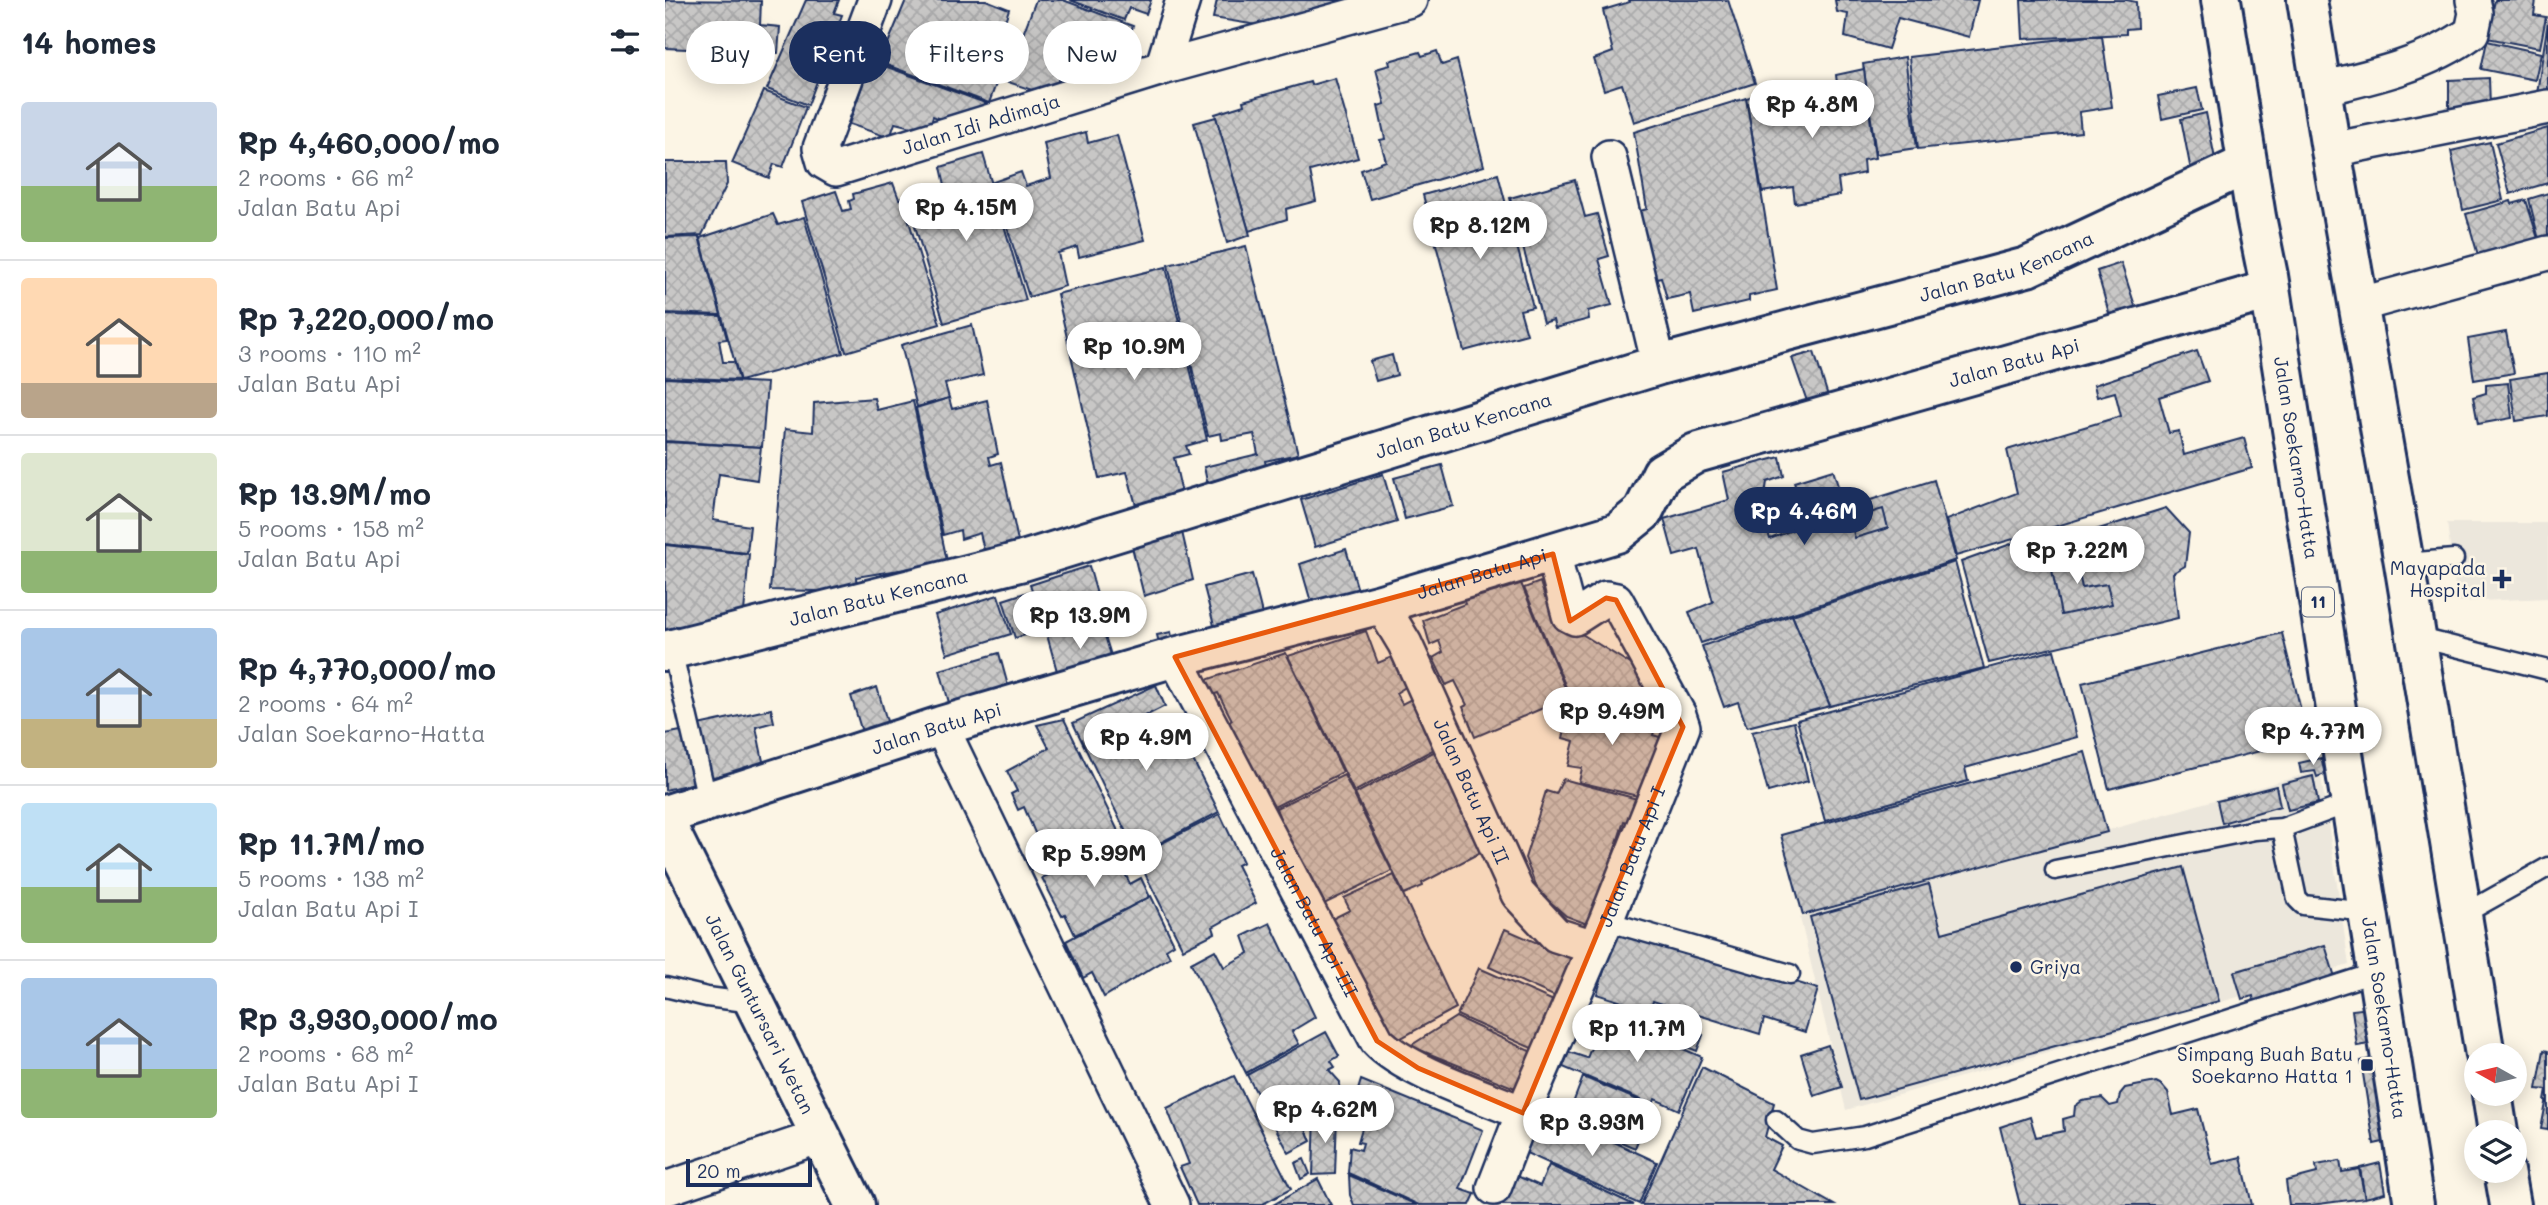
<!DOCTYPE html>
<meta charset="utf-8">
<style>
body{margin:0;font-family:Mali,sans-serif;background:#f6f6f7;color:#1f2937;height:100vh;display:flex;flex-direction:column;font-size:26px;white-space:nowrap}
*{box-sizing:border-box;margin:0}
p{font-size:23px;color:#747a83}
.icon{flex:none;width:38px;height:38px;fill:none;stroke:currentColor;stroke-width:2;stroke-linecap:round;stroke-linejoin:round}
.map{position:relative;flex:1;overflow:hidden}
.details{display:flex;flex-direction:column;background:#fff;width:665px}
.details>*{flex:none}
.hud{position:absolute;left:21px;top:21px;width:665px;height:63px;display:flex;gap:14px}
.needle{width:46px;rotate:278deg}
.tools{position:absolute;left:1799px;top:1043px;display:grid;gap:14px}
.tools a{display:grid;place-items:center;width:63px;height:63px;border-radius:50%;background:#fff;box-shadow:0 4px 18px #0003;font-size:35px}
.scale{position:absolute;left:21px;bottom:18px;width:126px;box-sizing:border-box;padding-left:7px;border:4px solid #1b2f5e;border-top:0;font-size:19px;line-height:24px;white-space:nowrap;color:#1b2f5e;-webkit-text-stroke:5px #fcf5e5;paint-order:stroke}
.price{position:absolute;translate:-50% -60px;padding:0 16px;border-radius:24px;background:#fff;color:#222;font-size:23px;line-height:46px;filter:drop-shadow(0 2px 4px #0008)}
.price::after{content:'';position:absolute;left:50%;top:42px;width:21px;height:16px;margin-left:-10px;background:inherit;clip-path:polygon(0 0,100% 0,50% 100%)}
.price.current{background:#1b2f5e;color:#fff}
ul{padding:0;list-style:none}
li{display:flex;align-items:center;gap:21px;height:175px;padding:0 21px}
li+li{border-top:2px solid #e0e1e3}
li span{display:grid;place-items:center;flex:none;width:196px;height:140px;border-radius:7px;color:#555}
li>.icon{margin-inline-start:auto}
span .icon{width:84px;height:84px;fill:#fffc;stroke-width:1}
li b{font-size:30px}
h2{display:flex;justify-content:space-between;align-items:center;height:84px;padding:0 21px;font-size:30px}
.pill{padding:0 24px;border-radius:32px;background:#fff;box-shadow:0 4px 18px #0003;font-size:24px;line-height:63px}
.pill.current{background:#1b2f5e;color:#fff}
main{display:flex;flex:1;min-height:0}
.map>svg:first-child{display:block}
</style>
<main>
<section class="details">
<h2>14 homes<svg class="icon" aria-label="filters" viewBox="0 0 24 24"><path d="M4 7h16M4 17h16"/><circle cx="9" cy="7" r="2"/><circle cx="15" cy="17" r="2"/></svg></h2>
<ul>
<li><span style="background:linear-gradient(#c9d6e8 60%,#8fb573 0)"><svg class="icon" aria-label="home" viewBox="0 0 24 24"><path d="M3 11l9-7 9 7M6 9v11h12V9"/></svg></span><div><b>Rp 4,460,000/mo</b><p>2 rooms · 66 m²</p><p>Jalan Batu Api</p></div></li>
<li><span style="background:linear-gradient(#ffd9b3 75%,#b9a48a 0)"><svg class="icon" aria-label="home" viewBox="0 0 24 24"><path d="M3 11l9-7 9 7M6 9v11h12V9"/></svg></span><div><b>Rp 7,220,000/mo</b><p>3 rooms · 110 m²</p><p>Jalan Batu Api</p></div></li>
<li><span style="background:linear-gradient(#dfe7d0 70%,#8fb573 0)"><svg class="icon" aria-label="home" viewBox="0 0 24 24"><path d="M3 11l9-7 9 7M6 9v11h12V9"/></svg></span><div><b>Rp 13.9M/mo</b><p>5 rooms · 158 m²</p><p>Jalan Batu Api</p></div></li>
<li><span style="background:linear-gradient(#a9c7e8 65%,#c2b280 0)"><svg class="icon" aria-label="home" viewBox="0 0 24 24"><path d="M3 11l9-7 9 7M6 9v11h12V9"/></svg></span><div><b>Rp 4,770,000/mo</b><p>2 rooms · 64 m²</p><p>Jalan Soekarno-Hatta</p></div></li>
<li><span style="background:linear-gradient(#bfe0f5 60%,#8fb573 0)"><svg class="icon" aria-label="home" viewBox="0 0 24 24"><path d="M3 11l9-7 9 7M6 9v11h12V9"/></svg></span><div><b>Rp 11.7M/mo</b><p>5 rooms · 138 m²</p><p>Jalan Batu Api I</p></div></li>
<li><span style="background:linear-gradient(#a9c7e8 65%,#8fb573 0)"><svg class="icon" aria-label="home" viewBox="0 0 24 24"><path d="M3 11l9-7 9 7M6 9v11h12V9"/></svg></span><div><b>Rp 3,930,000/mo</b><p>2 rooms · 68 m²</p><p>Jalan Batu Api I</p></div></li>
</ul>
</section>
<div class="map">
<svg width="1883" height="1205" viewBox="0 0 1883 1205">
<defs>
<pattern id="building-cross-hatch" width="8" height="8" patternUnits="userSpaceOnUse" patternTransform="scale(1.75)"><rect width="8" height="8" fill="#c8c7c6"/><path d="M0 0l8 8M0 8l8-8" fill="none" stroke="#ababac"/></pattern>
</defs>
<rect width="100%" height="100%" fill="#fcf5e5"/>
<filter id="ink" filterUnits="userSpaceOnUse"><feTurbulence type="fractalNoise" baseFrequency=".0143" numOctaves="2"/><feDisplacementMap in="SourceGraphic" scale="14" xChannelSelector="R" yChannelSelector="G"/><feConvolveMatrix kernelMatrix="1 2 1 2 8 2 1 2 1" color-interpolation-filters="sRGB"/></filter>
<g filter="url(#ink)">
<g fill="#ece7dc">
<path d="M1782,523H1883V598L1792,602Z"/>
<path d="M1655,770L1684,965L1181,1110L1135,918Z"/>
</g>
<g fill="url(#building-cross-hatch)" stroke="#1b2f5e" stroke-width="2">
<path d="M0,0L96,1L95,25L115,27L113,53L0,48Z"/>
<path d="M141,0H174L169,13L177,15L143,105L102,89Z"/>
<path d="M241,0H321L344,9L320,80L331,84L324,103L219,64L224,49L221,48Z"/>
<path d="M371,0H398L468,26L452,71L429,64L424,79L396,70L390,91L379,94L340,81Z"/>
<path d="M405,0H486L481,14L464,8L459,20Z"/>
<path d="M552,0H698L592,25L548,18Z"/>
<path d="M964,0H1063L1090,83L969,122L957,84L939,90L929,59L948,52L938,10L965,2Z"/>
<path d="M1170,0H1313L1304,37L1233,18L1223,49L1180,37L1183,14L1172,12Z"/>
<path d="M1356,0H1462L1471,2L1472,28L1461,29V34L1358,39Z"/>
<path d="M1830,0H1871L1869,15L1881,17L1875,48L1822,38Z"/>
<path d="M1883,21V91L1872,93Z"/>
<path d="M1424,36H1437L1447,107L1414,112L1416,132L1253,149L1244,57Z"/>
<path d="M1822,41L1876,53L1870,80L1816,69Z"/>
<path d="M772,51L777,65L792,60L819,166L705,199L696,170L721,161L715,140L720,139L713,106L720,104L711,69L725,65L724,61L755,52L757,56Z"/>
<path d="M1240,57L1252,148L1211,154L1198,64Z"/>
<path d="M206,61L323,104L284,123L268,116L263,131L230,123L225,138L184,124Z"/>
<path d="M1199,69L1210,158L1198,160L1199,173L1173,179L1175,195L1130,203L1128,187L1097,192L1081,98L1126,87L1133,116L1175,109L1171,75Z"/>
<path d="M670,78L693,158L645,171L651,201L621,209L622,219L584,231L550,114L579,105L578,101L645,82L646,85Z"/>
<path d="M1824,78L1825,106L1784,108V80Z"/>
<path d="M1532,88L1537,110L1497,119L1493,96Z"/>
<path d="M99,91L141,107L118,167L109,164L104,178L67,163Z"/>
<path d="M1081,98L1112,290L1084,296V301L1029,314L1025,294L1002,299L996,277L987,279L975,211L982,209L969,132Z"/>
<path d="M1541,113L1552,169L1527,176L1516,119Z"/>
<path d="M551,117L585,235L562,243L529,123Z"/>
<path d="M1883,128V183L1845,194L1831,143Z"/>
<path d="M421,132L423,143L452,135L480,240L414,257L412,247L393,253L400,286L364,297L328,182L356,172L361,186L386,178L379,143Z"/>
<path d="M1825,142L1838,200L1798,210L1786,151Z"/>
<path d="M318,154L361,300L279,323L242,199L280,185L276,167Z"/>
<path d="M0,162H61L62,184L37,235L0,237Z"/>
<path d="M833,174L868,307L855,310L862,334L799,351L758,195Z"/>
<path d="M910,180L920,217L932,214L944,256L934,259L947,305L923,311L924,319L890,328L888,320L878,323L845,198Z"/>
<path d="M228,183L234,199L237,198L275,324L181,352L137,202L171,191L178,211L186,209L184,201L189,199L188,194Z"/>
<path d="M1883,193V247L1876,248L1864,199Z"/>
<path d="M1861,200L1874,242L1815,262L1801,214L1846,201L1847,204Z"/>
<path d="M108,214L113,225L139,217L178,353L75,381L35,238Z"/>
<path d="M34,237L56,315L0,313V238Z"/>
<path d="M581,246L633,454L600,461L603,475L544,491L539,467L593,454L589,434L557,440L556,433L543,436L503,265Z"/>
<path d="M1456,263L1473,315L1447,324L1432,271Z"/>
<path d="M501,267L542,440L521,446L524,454L509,458L518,498L473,513L462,472L434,478L392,294Z"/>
<path d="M0,315L56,316L62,339L54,340L58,362H69L74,380L0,377Z"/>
<path d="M307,325L318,375L280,384L284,398L252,407L236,345Z"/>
<path d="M1841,332L1849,373L1809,380L1803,339Z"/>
<path d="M1532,351L1543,381L1494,397L1504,433L1514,431L1519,455L1579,438L1587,468L1291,556L1281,520L1352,493L1342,450L1456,416L1450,392L1432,397L1429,385Z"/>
<path d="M1149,352L1164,399L1144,407L1127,358Z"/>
<path d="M727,355L732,375L711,381L705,361Z"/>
<path d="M1883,373V416L1851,421L1845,379Z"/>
<path d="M0,378L102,383L97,447L0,441Z"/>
<path d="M1843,383L1847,418L1813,424L1808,397L1821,393V385Z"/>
<path d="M209,398L212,410L248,401L285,575L250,583L247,568L191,577L193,600L150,604L151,591L105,590L120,429L148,432L149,403Z"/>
<path d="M284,398L287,409L322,400L333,454L324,457L326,465L336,462L356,555L322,564L315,533L296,539L295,530L278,535L251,408Z"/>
<path d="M0,442L96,447L92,480L54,474L48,520L85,526L82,553L0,544Z"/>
<path d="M1115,457L1119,476L1102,482L1097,513L1105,539L1140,525L1129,482L1168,470L1180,508L1269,480L1291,560L1036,643L1024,612L1048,602L1034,549L1009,556L999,519L1064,500L1058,472Z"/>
<path d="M777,465L788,506L740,519L729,478Z"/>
<path d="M718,474L732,522L650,547L636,500Z"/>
<path d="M1501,508L1524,533L1520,566L1508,573L1513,618L1324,663L1296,562L1368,536L1373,548Z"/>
<path d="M1218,509L1223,528L1190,538L1185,519Z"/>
<path d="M517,532L528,580L479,596L467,547Z"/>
<path d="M0,545L84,554L78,624L49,633L11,626V632L0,631Z"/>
<path d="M681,549L694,594L648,609L635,564Z"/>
<path d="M1290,562L1319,668L1165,706L1127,615Z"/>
<path d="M1412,564L1417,588L1442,584L1447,604L1396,615L1387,570Z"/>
<path d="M424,566L435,605L378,625L365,585Z"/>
<path d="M587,574L600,625L552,637L539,587Z"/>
<path d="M855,581L904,697L810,737L798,707L802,705L790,681L781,685L768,658L778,652L774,641L765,645L758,620L800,604L798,599Z"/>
<path d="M875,582L880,598L889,594L904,626L985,676L989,717L906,699L859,588Z"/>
<path d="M363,592L375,631L350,638L338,600Z"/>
<path d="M333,595L346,634L282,654L270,615Z"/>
<path d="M1127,615L1165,706L1082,727L1073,702L1059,707L1037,646Z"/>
<path d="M435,620L449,665L395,682L382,635Z"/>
<path d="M701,631L713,663L729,656L742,686L731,693L737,704L750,697L775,746L689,792L623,656Z"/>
<path d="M506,632L508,642L495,647L492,635Z"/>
<path d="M1617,633L1643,739L1444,789L1417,683Z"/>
<path d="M1389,650L1412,737L1300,768L1303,781L1160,821L1132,720Z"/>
<path d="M334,653L345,693L286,710L275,670Z"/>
<path d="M621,653L678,772L605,809L563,723L567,720L553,693L547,695L541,680Z"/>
<path d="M491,685L500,706L443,735L451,752L510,724L554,812L472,855L408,723Z"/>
<path d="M212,687L226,735L200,742L186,696Z"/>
<path d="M907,700L993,718L988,735L998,738L977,797L914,782L917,768L903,766L909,741L898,738Z"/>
<path d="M106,709L109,722L91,727L99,766L44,778L33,725Z"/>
<path d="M399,719L456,837L400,864L392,847L378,852L359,807L353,810L346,794L352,791L342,771L384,748L372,725Z"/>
<path d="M1129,722L1143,781L1103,792L1087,732Z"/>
<path d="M21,730L30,783L0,790V734Z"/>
<path d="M774,749L822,849L757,883L758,886L739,894L690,794Z"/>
<path d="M1420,752L1442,832L1138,915L1116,835Z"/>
<path d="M1656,758L1660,774L1652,777L1650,771L1636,773L1634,763Z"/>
<path d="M679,775L727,871L657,905L612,825L616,822L611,808Z"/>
<path d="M1648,776L1653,803L1623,810L1617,784Z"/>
<path d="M898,779L976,800L967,824L959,821L925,925L901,916L873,891L860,858L881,791L891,794Z"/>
<path d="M1611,786L1615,806L1557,823L1552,801Z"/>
<path d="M555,814L578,862L572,865L591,903L548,927L550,933L518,949L471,856Z"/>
<path d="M446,843L465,884L476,878L485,897L410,935L400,914L397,916L377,878Z"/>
<path d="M1518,867L1554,1001L1194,1100L1145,917L1264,884L1277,933Z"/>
<path d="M729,875L791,1008L729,1042L663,921L685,910L679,898Z"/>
<path d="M486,896L509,944L501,949L505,957L439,997L427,973L418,978L401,941Z"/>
<path d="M605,923L650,1017L627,1031L634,1044L581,1073L526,963L550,950L559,967L584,953L578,936Z"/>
<path d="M952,927L1153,989L1140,1032L1099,1019L1095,1034L988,1001L985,1011L932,994Z"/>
<path d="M840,929L912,960L893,998L824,967Z"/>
<path d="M1660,945L1670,977L1589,1002L1588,996L1577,999L1569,972Z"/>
<path d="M814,968L891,1002L871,1050L792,1015Z"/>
<path d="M1704,1008L1710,1043L1692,1046L1687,1010Z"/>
<path d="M939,1015L1037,1057L1014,1110L990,1099L988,1105L898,1067L904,1052L922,1058Z"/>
<path d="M791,1017L869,1053L850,1088L745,1046Z"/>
<path d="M999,1022L1038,1035L1032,1051L994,1036Z"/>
<path d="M661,1032L674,1056L666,1061L670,1067L664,1070L675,1082L674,1091L660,1093L663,1103L645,1109L648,1118L638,1122L646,1141L624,1153L582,1075Z"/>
<path d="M1163,1045L1177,1087L1149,1096L1136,1054Z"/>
<path d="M1879,1050L1883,1051V1102L1880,1101L1882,1090L1872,1089Z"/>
<path d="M1709,1058L1723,1141L1709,1144L1696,1061Z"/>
<path d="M1037,1067L1109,1103L1100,1137L1117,1146L1106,1169L1169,1205H976Z"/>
<path d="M569,1076L626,1189L596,1205H532L515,1167L524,1164L502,1108Z"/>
<path d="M918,1077L987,1106L970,1148L902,1119Z"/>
<path d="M696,1080L818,1130L795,1189L810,1194L805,1205H754L683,1173L685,1147L696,1150L698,1143L693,1142L697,1128L683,1123Z"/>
<path d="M1491,1082L1497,1085L1503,1092L1508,1115L1533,1109L1547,1164L1576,1157L1587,1205H1355L1335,1127L1365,1117L1371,1137L1399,1131L1398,1119L1409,1116L1410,1106L1417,1101L1437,1098L1445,1106L1453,1104L1455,1094L1460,1088Z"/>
<path d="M1881,1103H1883V1130L1876,1129Z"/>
<path d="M650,1115H672L670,1174L648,1175Z"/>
<path d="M875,1115L900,1126L902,1120L992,1162L974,1204L859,1152Z"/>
<path d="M639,1159L645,1174L636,1179L630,1163Z"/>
<path d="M1675,1161L1677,1172L1694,1169L1700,1198L1646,1205H1624L1621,1181L1652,1173L1651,1165Z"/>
<path d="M1715,1163L1720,1193L1700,1198L1695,1168Z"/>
<path d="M884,1165L969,1205H837L850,1175L875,1186Z"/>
<path d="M684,1175L752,1205H689L685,1195Z"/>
<path d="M653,1179L666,1205H608Z"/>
</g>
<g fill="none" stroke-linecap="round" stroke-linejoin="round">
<g stroke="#1b2f5e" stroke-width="23">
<g id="service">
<path d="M1739,563L1789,559"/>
<path d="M1751,637L1883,670"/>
<path d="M7,650L43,803"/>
<path d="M1617,828L1632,899L1638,905L1703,912"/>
<path d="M1390,870L1590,830L1617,828L1685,803"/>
<path d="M1797,915L1883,867"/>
<path d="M941,921L1125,974"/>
<path d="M0,987L42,997L89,1003"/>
<path d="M1111,1120L1133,1140L1148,1144L1200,1136L1712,972"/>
</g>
</g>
<g stroke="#1b2f5e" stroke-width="38">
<g id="minor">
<path id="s1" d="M210,0L155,148L159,162L171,169L497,68L745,0"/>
<path d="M497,68L518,0"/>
<path d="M1655,89C1707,77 1764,64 1807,32L1811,13L1808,0"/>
<path d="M1666,150L1883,107"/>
<path d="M944,157L994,365"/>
<path d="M1693,305L1883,253"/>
<path id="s2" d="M716,604L740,644L853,894L891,935L929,947"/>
<path id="s3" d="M510,657L712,1041C740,1071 818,1096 858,1113"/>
<path d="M276,726L507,1205"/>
<path id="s4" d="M829,1188L858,1113L941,921L1018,727L1014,715L951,600L941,598L910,618L904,615L888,554"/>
<path d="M0,1189L156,1136"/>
</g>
</g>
<g stroke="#1b2f5e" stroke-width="44">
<g id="tertiary">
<path id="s5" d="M0,651L358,561L994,365L1362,267L1582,164"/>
<path id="s6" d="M0,815L276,726L510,657L716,604L952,533L978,512L997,473L1031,453L1605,290"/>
<path id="s7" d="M0,822L190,1205"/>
</g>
</g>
<g stroke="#1b2f5e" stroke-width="44">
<g id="trunk">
<path id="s8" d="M1556,0L1591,217L1603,276L1749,1205"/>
<path d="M1642,0L1666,150L1739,563L1820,1055"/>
<path d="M1827,1094L1833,1132"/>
<path d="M1839,1171L1845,1205"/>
</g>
</g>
<use href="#service" stroke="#fcf5e5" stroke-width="18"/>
<use href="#minor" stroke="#fcf5e5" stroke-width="33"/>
<use href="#tertiary" stroke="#fcf5e5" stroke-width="38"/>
<use href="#trunk" stroke="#fcf5e5" stroke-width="38"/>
</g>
</g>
<path fill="#e8590c" fill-opacity="0.2" stroke="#e8590c" stroke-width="5" stroke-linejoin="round" d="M888,554L905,621L941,598L951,600L1018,727L858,1113L753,1068L712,1041L510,657Z"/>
<g fill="#1b2f5e" stroke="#fcf5e5" stroke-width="2.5">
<path d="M1833.5 568.5h7v7h7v7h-7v7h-7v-7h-7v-7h7z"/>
<circle cx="1351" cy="967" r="7"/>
<rect x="1695" y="1058" width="14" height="14" rx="3.5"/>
</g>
<g text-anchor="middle" stroke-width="5" stroke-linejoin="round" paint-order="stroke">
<rect fill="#fcf5e5" stroke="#5e6a86" stroke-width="2" x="1637" y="587.5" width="32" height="29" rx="5"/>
<g font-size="18" font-weight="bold" fill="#1b2f5e">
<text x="1653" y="608">11</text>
</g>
<g font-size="19" fill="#1b2f5e" stroke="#fcf5e5">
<text dy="7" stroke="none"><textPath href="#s1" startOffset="338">Jalan Idi Adimaja</textPath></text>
<text dy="7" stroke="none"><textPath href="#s5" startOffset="1396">Jalan Batu Kencana</textPath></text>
<text dy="7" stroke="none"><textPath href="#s6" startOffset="1440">Jalan Batu Api</textPath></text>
<text dy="7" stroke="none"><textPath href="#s5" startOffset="830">Jalan Batu Kencana</textPath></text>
<text dy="7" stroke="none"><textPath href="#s8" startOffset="464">Jalan Soekarno-Hatta</textPath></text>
<text dy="7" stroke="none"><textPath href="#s6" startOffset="852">Jalan Batu Api</textPath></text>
<text dy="7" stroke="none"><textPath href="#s5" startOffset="220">Jalan Batu Kencana</textPath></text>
<text dy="7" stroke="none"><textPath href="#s6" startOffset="285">Jalan Batu Api</textPath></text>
<text dy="7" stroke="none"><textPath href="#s2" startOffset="208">Jalan Batu Api II</textPath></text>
<text dy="7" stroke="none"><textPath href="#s4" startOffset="359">Jalan Batu Api I</textPath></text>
<text dy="7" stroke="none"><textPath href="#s3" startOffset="299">Jalan Batu Api III</textPath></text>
<text dy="7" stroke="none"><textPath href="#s7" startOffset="214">Jalan Guntursari Wetan</textPath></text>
<text dy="7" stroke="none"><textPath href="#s8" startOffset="1031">Jalan Soekarno-Hatta</textPath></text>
</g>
<g font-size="19" fill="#1b2f5e" stroke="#fcf5e5" text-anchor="end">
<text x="1821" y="575">Mayapada<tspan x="1821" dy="22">Hospital</tspan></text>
<text x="1365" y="974" text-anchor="start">Griya</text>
<text x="1688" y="1061">Simpang Buah Batu<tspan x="1688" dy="22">Soekarno Hatta 1</tspan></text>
</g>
</g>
</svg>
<div class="tools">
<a><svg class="needle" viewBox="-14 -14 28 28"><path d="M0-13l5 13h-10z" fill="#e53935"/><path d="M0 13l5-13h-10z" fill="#747a83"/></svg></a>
<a><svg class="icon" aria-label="layers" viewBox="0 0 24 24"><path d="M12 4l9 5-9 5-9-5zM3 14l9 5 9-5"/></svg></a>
</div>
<div class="scale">20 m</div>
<b class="price" style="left:1147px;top:140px">Rp 4.8M</b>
<b class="price" style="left:301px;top:243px">Rp 4.15M</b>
<b class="price" style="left:815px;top:261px">Rp 8.12M</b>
<b class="price" style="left:469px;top:382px">Rp 10.9M</b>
<b class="price current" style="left:1139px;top:547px">Rp 4.46M</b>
<b class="price" style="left:1412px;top:586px">Rp 7.22M</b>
<b class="price" style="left:415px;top:651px">Rp 13.9M</b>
<b class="price" style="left:947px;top:747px">Rp 9.49M</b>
<b class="price" style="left:1648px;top:767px">Rp 4.77M</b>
<b class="price" style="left:481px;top:773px">Rp 4.9M</b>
<b class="price" style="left:429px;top:889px">Rp 5.99M</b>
<b class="price" style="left:972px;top:1064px">Rp 11.7M</b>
<b class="price" style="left:660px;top:1145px">Rp 4.62M</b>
<b class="price" style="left:927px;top:1158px">Rp 3.93M</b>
<div class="hud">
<a class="pill">Buy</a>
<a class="pill current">Rent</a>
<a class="pill">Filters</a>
<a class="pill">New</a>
</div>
</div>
</main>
